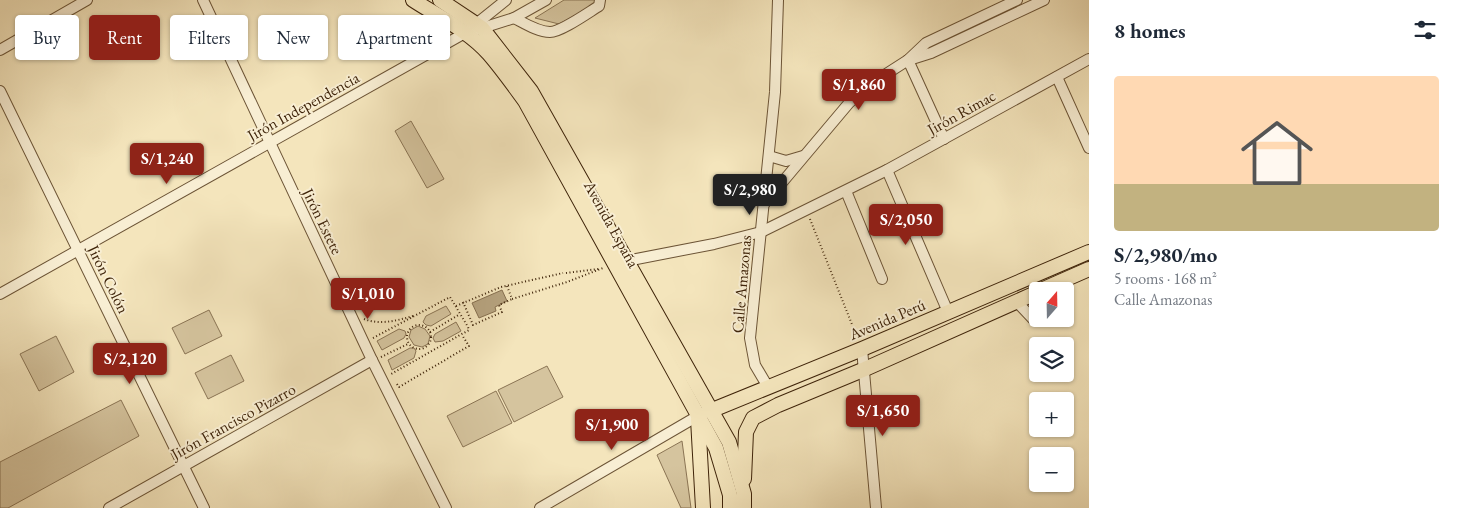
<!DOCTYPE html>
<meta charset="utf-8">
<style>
body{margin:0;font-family:"EB Garamond",serif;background:#f6f6f7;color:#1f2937;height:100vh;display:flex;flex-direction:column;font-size:19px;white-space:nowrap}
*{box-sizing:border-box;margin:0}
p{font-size:16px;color:#747a83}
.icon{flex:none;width:28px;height:28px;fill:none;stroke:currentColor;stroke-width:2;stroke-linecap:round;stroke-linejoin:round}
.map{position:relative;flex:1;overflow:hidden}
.side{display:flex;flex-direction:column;background:#fff;width:375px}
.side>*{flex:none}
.top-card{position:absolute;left:15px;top:15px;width:475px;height:45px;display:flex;gap:10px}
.needle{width:32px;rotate:20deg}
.controls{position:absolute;left:1029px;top:282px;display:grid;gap:10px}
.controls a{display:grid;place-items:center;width:45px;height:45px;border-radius:5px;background:#fff;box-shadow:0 1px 4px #0004;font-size:25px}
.price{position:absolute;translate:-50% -42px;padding:0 11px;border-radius:5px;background:#8f2418;color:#fff;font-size:16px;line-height:32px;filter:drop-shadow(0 1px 2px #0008)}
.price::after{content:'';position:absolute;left:50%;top:30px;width:15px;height:11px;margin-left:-8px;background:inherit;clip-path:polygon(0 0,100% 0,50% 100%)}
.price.current{background:#222;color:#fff}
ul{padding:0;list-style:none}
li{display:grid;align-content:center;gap:10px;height:265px;padding:0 25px}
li+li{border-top:1px solid #e0e1e3}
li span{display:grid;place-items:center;height:155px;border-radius:5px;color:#555}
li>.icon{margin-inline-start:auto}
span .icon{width:90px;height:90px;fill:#fffc;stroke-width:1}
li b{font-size:21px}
h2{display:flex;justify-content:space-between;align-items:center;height:60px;padding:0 25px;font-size:21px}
.tag{padding:0 18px;border-radius:5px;background:#fff;box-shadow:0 1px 4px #0004;font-size:18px;line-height:45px}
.tag.current{background:#8f2418;color:#fff}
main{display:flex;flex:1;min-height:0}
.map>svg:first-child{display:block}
</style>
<main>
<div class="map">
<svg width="1089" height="508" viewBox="0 0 1089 508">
<rect width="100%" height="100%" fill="#f4e5bc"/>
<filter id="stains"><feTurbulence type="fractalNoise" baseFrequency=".004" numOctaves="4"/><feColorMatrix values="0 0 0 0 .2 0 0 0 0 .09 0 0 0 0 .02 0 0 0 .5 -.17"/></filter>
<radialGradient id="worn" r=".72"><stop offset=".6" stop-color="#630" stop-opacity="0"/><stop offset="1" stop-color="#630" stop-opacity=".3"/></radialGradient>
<g fill="#d5c49e" stroke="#8a7454">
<path d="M564,0H596V4L559,24L535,18Z"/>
<path d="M411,121L444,179L427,188L395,131Z"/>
<path d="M446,306L451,314L431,326L426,325L423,322L426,316Z"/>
<path d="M209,310L222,336L185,354L172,328Z"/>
<path d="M456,322L461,331L443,341L435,342L433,338L435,334Z"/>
<path d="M418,326L425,329L430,336L428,344L422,347L414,345L409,337L411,330Z"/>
<path d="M399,329L405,331L406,334L404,338L382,350L377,341Z"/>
<path d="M56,336L74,372L39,391L20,354Z"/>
<path d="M410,348H414L416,351L414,358L392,370L388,360Z"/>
<path d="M231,355L244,381L208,399L195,373Z"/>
<path d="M547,366L563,397L514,422L498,390Z"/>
<path d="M496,391L512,423L463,447L447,416Z"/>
<path d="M121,400L139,436L8,508H0V462Z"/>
<path d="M682,441L691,508H681L657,455Z"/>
</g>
<path fill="#b6a37f" stroke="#867050" d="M502,290L507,301L495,307L496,311L479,318L472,303Z"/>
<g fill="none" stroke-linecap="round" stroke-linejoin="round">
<g stroke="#6c5436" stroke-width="12">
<g id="minor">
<path d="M203,0L372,360L446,508"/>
<path d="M514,18C524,23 538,32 550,32C561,32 589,12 599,6L600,0"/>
<path d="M476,30L514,18L546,0"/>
<path d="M0,50L87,0"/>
<path d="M912,59L931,53L1044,0"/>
<path d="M908,60L944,139"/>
<path d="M1057,77L1089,148"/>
<path d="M0,91L204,508"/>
<path d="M769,156L786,161L803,156"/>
<path d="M887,170L948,312"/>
<path d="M846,191L882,279"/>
<path d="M764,204L849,103L866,87L908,60L926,43L1017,0"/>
<path d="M626,261L714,244L761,232L887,170L1089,59"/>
<path d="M0,294L465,33L506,0"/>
<path d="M1016,301L1034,320L1038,319"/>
<path d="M862,349L876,508"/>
<path d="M768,387L755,365L750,338L775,92L778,0"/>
<path d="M109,508L372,360"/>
<path d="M540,508L703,413"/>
</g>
</g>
<g stroke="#3e2309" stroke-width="16">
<g id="major">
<path d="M413,0C439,17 469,31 489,54C502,69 514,86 525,101L716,448L730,495V508"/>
<path d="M440,0L482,28L531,91L729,442L744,494V508"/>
<path d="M1039,291L1089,269"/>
<path d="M710,411L862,349L1089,252"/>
<path d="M698,419L703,508"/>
<path d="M744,479L746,432L753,418L778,405L865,369L1038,292"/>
</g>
</g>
<g stroke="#3e2309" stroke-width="2" stroke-dasharray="1 2.5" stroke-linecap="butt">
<path d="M810,219L857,337"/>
<path d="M566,273L598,269"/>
<path d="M507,286L512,299L567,282L603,268"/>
<path d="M463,302L473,325L502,312L499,305L512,299"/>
<path d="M456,306L501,287L563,273"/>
<path d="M364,319C380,325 396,321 413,316"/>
<circle cx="419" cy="337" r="12"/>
<path d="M430,332L460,314"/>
<path d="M373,338L450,297L468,327L469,330L391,374"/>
<path d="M381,357L408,344"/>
<path d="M397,384L399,387L469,346L462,335"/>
</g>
<use href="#minor" stroke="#f8eed3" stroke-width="10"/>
<use href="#major" stroke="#f4e5bc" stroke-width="14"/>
</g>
<g text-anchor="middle" stroke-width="4" stroke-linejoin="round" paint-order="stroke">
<g font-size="16" fill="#3e2309" stroke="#f8eed3">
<text transform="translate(303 106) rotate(-29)" y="6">Jirón Independencia</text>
<text transform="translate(961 112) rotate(-29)" y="6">Jirón Rimac</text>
<text transform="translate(323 221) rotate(64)" y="6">Jirón Estete</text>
<text transform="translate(612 224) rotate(61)" y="6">Avenida España</text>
<text transform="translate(109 279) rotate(64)" y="6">Jirón Colón</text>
<text transform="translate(741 284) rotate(-85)" y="6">Calle Amazonas</text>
<text transform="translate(887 319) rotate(-23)" y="6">Avenida Perú</text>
<text transform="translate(233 421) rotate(-29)" y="6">Jirón Francisco Pizarro</text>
</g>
</g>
<rect width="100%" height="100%" filter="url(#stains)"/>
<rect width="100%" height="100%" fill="url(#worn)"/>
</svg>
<div class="controls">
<a><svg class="needle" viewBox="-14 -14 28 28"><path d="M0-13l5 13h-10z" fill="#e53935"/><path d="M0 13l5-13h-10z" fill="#747a83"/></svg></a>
<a><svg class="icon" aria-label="layers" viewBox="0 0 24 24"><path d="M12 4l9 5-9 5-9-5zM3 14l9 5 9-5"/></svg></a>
<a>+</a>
<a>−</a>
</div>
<b class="price" style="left:859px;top:111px">S/1,860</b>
<b class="price" style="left:167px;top:185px">S/1,240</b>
<b class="price current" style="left:750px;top:216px">S/2,980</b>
<b class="price" style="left:906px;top:246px">S/2,050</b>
<b class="price" style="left:368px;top:320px">S/1,010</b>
<b class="price" style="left:130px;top:385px">S/2,120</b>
<b class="price" style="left:883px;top:437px">S/1,650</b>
<b class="price" style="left:612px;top:451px">S/1,900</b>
<div class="top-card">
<a class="tag">Buy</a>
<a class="tag current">Rent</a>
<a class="tag">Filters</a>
<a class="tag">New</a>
<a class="tag">Apartment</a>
</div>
</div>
<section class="side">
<h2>8 homes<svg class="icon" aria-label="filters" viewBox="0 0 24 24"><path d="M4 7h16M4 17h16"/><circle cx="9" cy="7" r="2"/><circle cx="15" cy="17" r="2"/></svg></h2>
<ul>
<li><span style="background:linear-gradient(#ffd9b3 70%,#c2b280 0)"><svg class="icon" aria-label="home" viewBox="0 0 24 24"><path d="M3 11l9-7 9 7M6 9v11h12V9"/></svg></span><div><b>S/2,980/mo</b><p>5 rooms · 168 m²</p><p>Calle Amazonas</p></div></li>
</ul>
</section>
</main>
